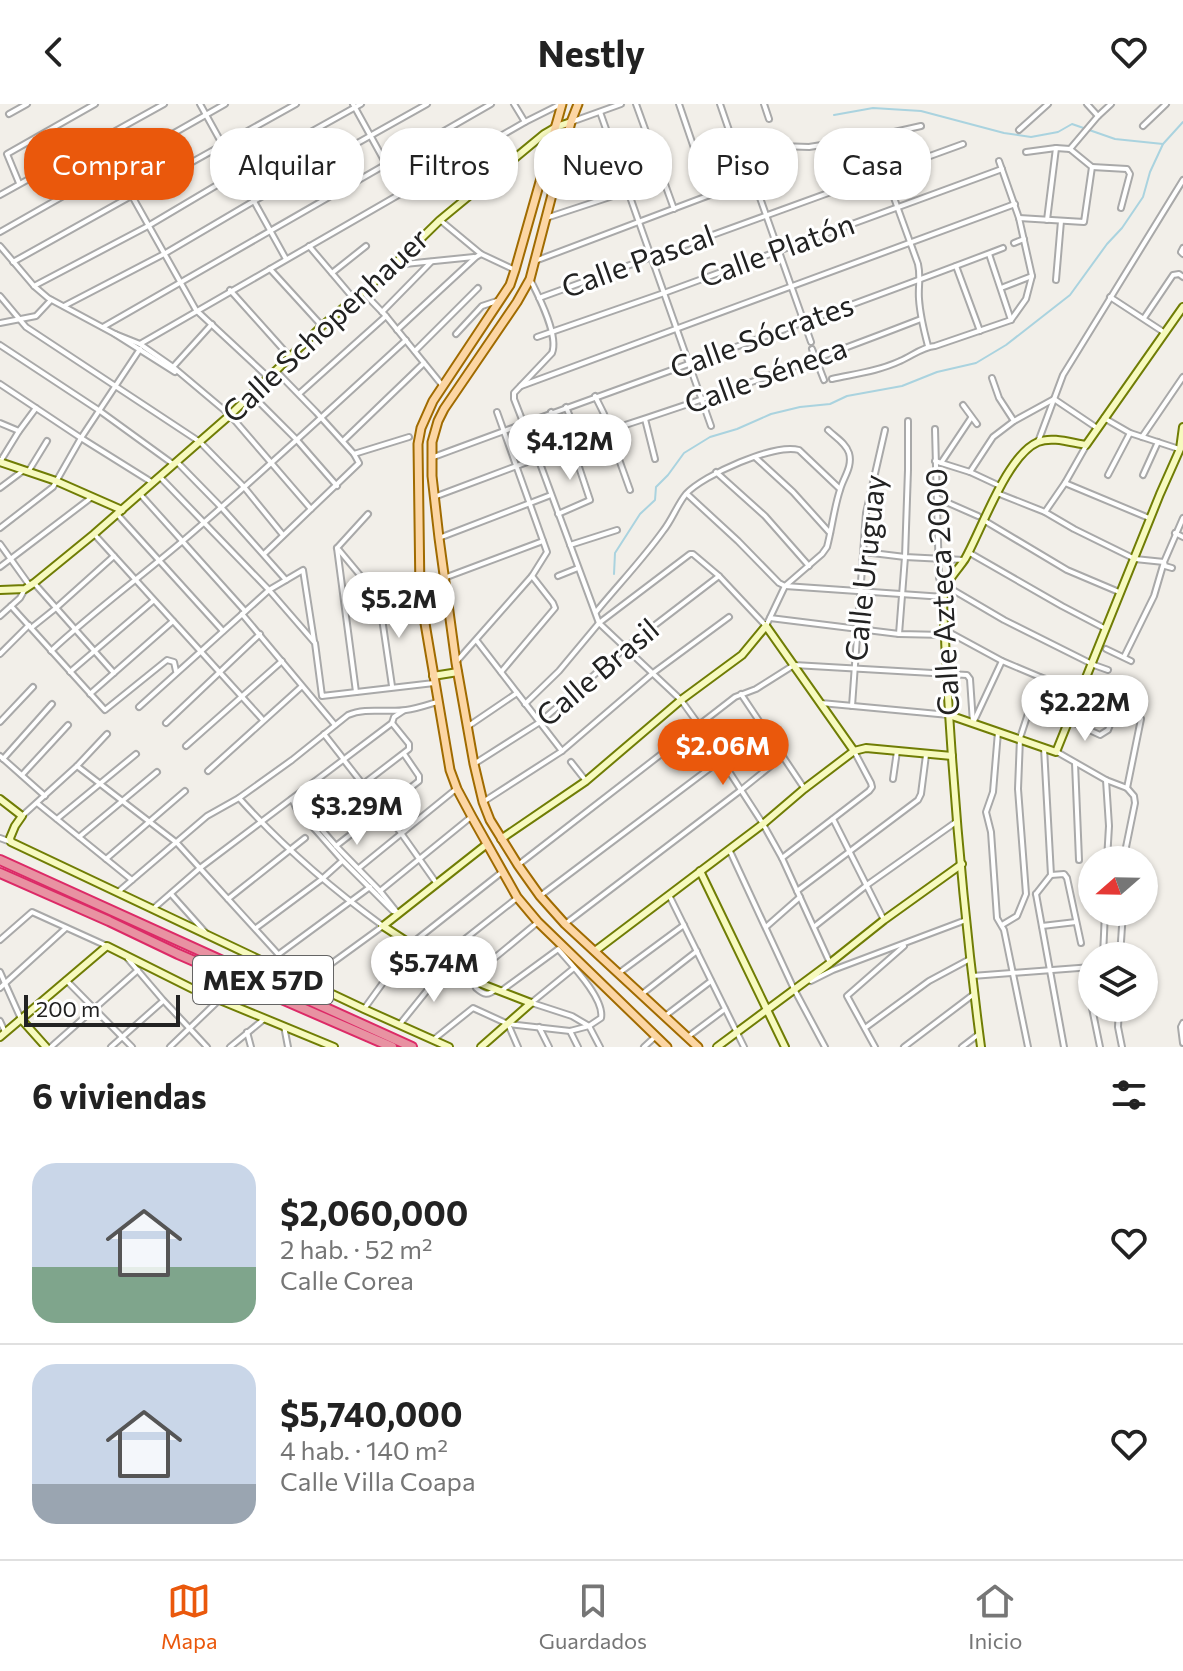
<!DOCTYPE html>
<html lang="es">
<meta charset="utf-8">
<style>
body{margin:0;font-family:Commissioner,sans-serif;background:#f6f6f6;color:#222;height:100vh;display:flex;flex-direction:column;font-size:30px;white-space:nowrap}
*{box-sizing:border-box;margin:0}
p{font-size:26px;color:#767676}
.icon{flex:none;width:44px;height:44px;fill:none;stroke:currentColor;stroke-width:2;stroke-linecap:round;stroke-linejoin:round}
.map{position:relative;height:943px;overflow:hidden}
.details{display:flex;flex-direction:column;background:#fff;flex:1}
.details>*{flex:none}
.guide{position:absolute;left:24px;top:24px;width:1136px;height:72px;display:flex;gap:16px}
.needle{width:52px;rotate:250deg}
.fabs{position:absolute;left:1078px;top:742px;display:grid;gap:16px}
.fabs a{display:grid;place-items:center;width:80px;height:80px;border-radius:50%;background:#fff;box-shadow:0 2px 6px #0004;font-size:40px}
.scale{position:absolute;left:24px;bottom:20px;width:156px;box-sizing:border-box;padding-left:8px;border:4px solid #222;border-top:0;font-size:22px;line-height:28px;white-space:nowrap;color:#222;-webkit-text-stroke:6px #fff;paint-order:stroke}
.price{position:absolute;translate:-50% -68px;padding:0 18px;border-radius:28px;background:#fff;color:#222;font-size:26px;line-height:52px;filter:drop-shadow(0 2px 4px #0008)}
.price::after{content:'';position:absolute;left:50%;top:48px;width:24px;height:18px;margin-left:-12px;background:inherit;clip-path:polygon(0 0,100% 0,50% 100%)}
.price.active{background:#ea580c;color:#fff}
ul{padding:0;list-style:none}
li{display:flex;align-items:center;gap:24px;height:200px;padding:0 32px}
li+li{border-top:2px solid #e0e0e0}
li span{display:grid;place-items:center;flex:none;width:224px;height:160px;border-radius:24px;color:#555}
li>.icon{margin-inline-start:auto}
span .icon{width:96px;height:96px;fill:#fffc;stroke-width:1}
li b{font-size:34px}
h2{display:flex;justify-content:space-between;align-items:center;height:96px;padding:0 32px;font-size:34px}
.pill{padding:0 28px;border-radius:32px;background:#fff;box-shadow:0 2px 6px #0004;font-size:28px;line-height:72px}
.pill.active{background:#ea580c;color:#fff}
header{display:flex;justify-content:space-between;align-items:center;height:104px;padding:0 32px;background:#fff;font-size:36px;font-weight:700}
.dock{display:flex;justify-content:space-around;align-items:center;height:112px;border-top:2px solid #e0e0e0;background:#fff;font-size:22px;color:#767676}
.dock a{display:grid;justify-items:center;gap:4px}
.dock .active{color:#ea580c}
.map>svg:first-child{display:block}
</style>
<header><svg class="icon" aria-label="back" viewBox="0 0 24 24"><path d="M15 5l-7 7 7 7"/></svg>Nestly<svg class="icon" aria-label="heart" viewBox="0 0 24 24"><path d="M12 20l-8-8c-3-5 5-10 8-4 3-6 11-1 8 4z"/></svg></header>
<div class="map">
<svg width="1183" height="943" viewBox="0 0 1183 943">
<rect width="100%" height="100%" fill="#f2efe9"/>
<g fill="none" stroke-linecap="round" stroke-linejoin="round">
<g stroke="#aad3df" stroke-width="2">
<path d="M834,11L873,4L921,7L1004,29L1031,33L1058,28L1072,20L1115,35L1163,40"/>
<path d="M614,470L615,449L640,410L655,396L656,383L668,371L684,349L710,333L737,325L771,310L800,303L830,300L847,292L902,282L937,268L976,259L1006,241L1070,191L1107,140L1122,124L1143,93L1150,68L1163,40L1183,18"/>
</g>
<g stroke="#a9a9a9" stroke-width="8">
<g id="street">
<path d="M200,0L286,155"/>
<path d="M353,0L402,89"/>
<path d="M514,0L525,18"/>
<path d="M636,0L674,105"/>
<path d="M679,0L710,91"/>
<path d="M720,0L732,35L754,77L811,238"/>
<path d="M764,0L769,15"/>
<path d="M1087,0L1098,12"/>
<path d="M600,8L711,322"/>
<path d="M9,10L27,0"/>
<path d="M571,18L621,0"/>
<path d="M1143,22L1166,0"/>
<path d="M1019,26L1048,0"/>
<path d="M872,33L918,160C921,173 918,183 919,195C920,211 924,227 928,242"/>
<path d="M100,35L196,206L268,273"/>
<path d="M1070,45L1098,12L1111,0"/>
<path d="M1026,48L1056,44L1070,45"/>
<path d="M741,50L779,42L809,43L872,33L921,22"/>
<path d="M1092,63L1127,65L1130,70L1121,104"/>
<path d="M560,65L614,46"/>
<path d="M19,79L7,50L95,0"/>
<path d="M0,91L164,0"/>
<path d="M546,114L628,87"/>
<path d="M1019,114L1084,118L1092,63L1070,45"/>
<path d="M440,116L481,150L515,166"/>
<path d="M1047,116L1056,44"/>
<path d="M0,128L225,0"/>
<path d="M1014,139L1024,135"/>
<path d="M0,142L34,182L48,194L115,230L175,268"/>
<path d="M309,142L354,195"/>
<path d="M1183,144L1181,148L1183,150"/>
<path d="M989,150L1011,216"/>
<path d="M535,157L710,91L754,77"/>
<path d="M13,158L296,0"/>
<path d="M395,161L474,153"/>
<path d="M956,162L980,227"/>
<path d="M270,165L322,222"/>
<path d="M332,169L366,142"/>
<path d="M1056,176L1061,117"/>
<path d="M34,182L148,122L239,68L361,0"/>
<path d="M1001,184L1032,172"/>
<path d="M230,186L290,253"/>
<path d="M363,188L386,212L442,281"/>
<path d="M0,192L26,223L200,338L244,383L283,431"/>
<path d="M1110,193L1165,229"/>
<path d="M539,194L963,40"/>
<path d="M64,202L164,150L254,97L427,0"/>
<path d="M382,208L431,158"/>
<path d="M1144,214L1173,171L1179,170L1183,173"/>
<path d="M0,219L36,212L51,196"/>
<path d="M103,223L491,0"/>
<path d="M397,226L476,153L481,150"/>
<path d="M115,230L140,240L173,263L230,311L311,405"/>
<path d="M456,230L482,202L497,197"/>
<path d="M537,233L664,189L1002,65"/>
<path d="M140,240L525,18L561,0"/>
<path d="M0,241L100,307L173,360"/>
<path d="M812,245L824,276"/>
<path d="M415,247L478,184"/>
<path d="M173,263L212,220"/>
<path d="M992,274L999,294L1014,317"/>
<path d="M832,275C854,270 879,267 900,257C912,252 922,243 935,242L1011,216L1026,195L1032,172L1019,114L999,57"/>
<path d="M0,280L81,334L153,379"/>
<path d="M521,282L1015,100"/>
<path d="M300,289L386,212"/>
<path d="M251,290L296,335L337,382"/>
<path d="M963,301L977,320"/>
<path d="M551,308L555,318L573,320L566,303"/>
<path d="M1104,314L1130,329L1179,345"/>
<path d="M645,315L655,355"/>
<path d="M523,318L514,295V289L552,249C559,232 539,193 531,177"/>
<path d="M0,319L19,327"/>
<path d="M935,325L939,474L941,479L1004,516L1094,561L1108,566"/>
<path d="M610,326C715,292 818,255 921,215"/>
<path d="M611,333L630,386"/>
<path d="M1142,333L1183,273"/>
<path d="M343,337L424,259"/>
<path d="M1038,338L1063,271L1183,76"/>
<path d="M354,350L409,333"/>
<path d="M431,354C621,283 813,217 1003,144"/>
<path d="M538,354L599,519L681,596L699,621L763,720L782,754L830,859"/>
<path d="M756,354L793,388L830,429"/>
<path d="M935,357L970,368L1000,382"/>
<path d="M0,358L19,327L36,304"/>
<path d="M177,358L221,403L286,476"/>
<path d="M941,359L971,314"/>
<path d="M28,368L47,337"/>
<path d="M716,368L765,412L809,462"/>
<path d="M970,368L993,333L1014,317L1054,295L1097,324"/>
<path d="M1108,371L1130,329"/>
<path d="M1143,371L1158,338"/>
<path d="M160,373L269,486L315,539L322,592L434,579"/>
<path d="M1065,379L1149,414"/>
<path d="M0,384L24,366"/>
<path d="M997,389L1045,408L1074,425L1135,455L1164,458L1165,462L1172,464"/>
<path d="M140,390L245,507"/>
<path d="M687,390L738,437L779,479L785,482L944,493"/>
<path d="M434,393L538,354L583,355L596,352L605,343L610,330L604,310L595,292"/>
<path d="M937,394L978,412"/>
<path d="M1045,408L1065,379L1086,342"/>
<path d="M117,410L223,527"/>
<path d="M558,410L590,396L576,354"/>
<path d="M985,417L1067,466L1119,488"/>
<path d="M0,424L53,383L81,334L140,245"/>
<path d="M1175,429L1183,433"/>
<path d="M94,430L263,616"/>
<path d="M439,434L551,391"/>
<path d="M0,440L30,482"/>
<path d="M570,441L617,426"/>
<path d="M337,444L356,588"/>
<path d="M337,444L368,410"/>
<path d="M339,446L379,494"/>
<path d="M864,448L905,453L964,456"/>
<path d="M968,448L1062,502L1106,525"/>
<path d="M264,450L359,359L354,350L316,308L276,267"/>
<path d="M0,463L92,393"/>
<path d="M558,472L578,464"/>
<path d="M444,474L543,437"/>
<path d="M34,479L114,569"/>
<path d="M379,494L392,582"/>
<path d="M379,494L419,473"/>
<path d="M11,502L105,606L167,556L174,558L176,567"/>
<path d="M596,508C618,481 643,455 663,427C672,416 677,401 686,390C703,371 775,339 799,346L840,385"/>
<path d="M242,510L335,621"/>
<path d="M0,512L20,494L25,485"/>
<path d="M770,514L899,530L945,531"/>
<path d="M31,524L56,504L114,452"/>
<path d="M945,526L1002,557L1040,573L1100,594"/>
<path d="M899,530L905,453L908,366V317"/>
<path d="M477,537L562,647"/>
<path d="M1106,545L1131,557"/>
<path d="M51,547C96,505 146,469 192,429C265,366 335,301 406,236"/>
<path d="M0,550L29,521"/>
<path d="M1124,553L1154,492L1164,458L1183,414"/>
<path d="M457,557L532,472L547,448L497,308"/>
<path d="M70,568L153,497"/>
<path d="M501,568L555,504L553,499L532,472"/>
<path d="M90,590L173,517"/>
<path d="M741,590L804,684"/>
<path d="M821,599L949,611"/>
<path d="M525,600L559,567L599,519L690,450H693L719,472L766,522L785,482L822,450L827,443C832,424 834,404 840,386C843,374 853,363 849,349C846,339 835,333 828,326"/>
<path d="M852,602L866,409L885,326"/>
<path d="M139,603L269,486L303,466L314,537"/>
<path d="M974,617L1002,557"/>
<path d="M1070,617L1100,631L1108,626L1122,589"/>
<path d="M0,618L33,583"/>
<path d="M166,619L260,530"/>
<path d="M467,623L517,589"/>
<path d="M998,628L993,688L986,708L991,728L997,814L1004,826L1028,943"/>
<path d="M324,630L342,653"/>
<path d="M186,642L282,557"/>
<path d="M1044,644L1051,771"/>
<path d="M1057,648L1106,676L1127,684L1141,615"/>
<path d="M0,652L45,692"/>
<path d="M3,655L52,600"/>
<path d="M343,655L401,729L437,780"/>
<path d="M571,658L586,677"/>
<path d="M1075,659L1079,756"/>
<path d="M474,660L540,618L625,544L719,472"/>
<path d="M77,662L177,739L298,872"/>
<path d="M208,667L301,583"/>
<path d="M22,671L68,621"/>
<path d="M893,675L897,647"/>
<path d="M1106,676L1109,722L1107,756"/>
<path d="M239,694C282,742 331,784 383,822L306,878"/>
<path d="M292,695L296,704L343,757L393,807L399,809"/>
<path d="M483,698L562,647L653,569L729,513"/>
<path d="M37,699L132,776"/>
<path d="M295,700L302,703L336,742L380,787L396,807"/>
<path d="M22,712L77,662L107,630"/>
<path d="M57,715L136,650"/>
<path d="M833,715L884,816"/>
<path d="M315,717L409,645V640L392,619"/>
<path d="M79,733L157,668"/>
<path d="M0,734L11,738"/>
<path d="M336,742L419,677V672L404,650"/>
<path d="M729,745L794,885L825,943"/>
<path d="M782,754L869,687L872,683L871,679L854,647"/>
<path d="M106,755L185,687"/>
<path d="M1126,756L1125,748L1135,699L1134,692L1127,684"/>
<path d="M518,761L735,593L756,585L794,561L967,571L970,575L973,619"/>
<path d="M359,764L456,685"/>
<path d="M380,787L471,713"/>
<path d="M797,787L918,696L921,690L926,651"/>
<path d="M118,788L207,712L239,694L292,656L348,611C366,603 387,609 406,606C416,605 427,601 437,598"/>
<path d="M171,790L205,828"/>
<path d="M1036,790L1064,943"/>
<path d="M1036,790L1051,771L1064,770L1067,774L1081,839"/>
<path d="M669,791L744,943"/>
<path d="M540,792L722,655L762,622"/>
<path d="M228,795L305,734"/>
<path d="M154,804L200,764L392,619L394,613L403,607"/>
<path d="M565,820L741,686L783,652"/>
<path d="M1002,821L1017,812L1026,790L1018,685L1020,634L1040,573"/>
<path d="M815,822L867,781L956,718"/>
<path d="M1042,822L1076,818"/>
<path d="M766,823L800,793"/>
<path d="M256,824L322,775L342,757"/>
<path d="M0,836L32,808L107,842"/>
<path d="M279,850L370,783"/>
<path d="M1103,852L1105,808"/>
<path d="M1120,852L1123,808"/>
<path d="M128,855L163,896L207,943"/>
<path d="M437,857L517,794"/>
<path d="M1084,864L1092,902"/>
<path d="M0,868L21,915"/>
<path d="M619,869L684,821"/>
<path d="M972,872L1092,863"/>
<path d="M469,875L538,818"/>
<path d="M66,876L132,943"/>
<path d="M473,877L476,884C484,891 488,892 496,885"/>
<path d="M811,877L833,866L966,816"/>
<path d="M0,884L66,824"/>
<path d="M501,887L557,846"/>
<path d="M642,890L697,847"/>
<path d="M531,899L574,864"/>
<path d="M532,899L572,912L589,922L600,943"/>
<path d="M1092,904L1100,943"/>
<path d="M1119,904L1118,923L1122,943"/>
<path d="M364,905L411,840L502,768"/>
<path d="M665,912L711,877"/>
<path d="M0,917L5,928"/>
<path d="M1183,919L1181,923L1183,939"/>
<path d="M400,920L446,863"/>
<path d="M508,920L570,927L589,922L601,914C605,895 571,860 558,845"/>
<path d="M284,922L288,943"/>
<path d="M539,923L549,943"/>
<path d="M865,924L929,877L970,855"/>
<path d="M570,927L578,943"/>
<path d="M247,928L251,943"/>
<path d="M689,932L725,905"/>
<path d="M433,936L473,904L508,920L518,943"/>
<path d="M51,943L138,866"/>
<path d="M111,943L163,897"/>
<path d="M170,943L219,896"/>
<path d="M230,943L263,916"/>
<path d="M644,943L656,932"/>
<path d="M875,943L847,892L904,842"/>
<path d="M904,943L974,890"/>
<path d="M962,943L979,930"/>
</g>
</g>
<g stroke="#707d05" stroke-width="10">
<g id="secondary">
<path d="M0,358L56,377L122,406"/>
<path d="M0,486L25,485L34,479L94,430L230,311L322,222L394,161L440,116L544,30L556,23L571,18"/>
<path d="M433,572L458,568"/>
<path d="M949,611L1056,648L1160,390L1180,345L1183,323"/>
<path d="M0,695L22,712L15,722L10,734L11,738L364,905L449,943"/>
<path d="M501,735L586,677L681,596L742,551L766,522L854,647"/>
<path d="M700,767L785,943"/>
<path d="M595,847L763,720L804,685L854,647L866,644L952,652"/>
<path d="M21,915L46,943"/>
<path d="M0,933L107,842L193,885L334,943"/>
<path d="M481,943L531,899L469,875L437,857L383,822L487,740"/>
<path d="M717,943L830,859L884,816L962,760"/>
<path d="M981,943C967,837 957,730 950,624C948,593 946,563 945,533C944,519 942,504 944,491C946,476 958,466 965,455C982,425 1007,351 1038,338C1052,332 1072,339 1086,341L1183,203"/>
</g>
</g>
<g stroke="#a06b00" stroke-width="11">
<g id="primary">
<path d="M562,0L515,166L510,181L433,297L421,324L418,340L420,490L450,666L457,685L472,713L517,793L538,818L667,943"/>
<path d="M578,0L571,18L530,175L517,198L444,305L438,317L432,338V372L439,434L456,559L474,660L483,698L490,716L518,761L540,792L565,820L698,943"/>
</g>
</g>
<g stroke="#dc2a67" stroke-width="12">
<g id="highway">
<path d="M0,756L412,943"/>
<path d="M0,769L109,817L178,850L392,943"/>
</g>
</g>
<use href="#street" stroke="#fff" stroke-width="4"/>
<use href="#secondary" stroke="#f7fabf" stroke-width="6"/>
<use href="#primary" stroke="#fcd6a4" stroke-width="7"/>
<use href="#highway" stroke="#e892a2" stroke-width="8"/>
</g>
<g text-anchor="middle" stroke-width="6" stroke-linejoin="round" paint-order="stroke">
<rect fill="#fff" stroke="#646464" stroke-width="2" x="193" y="852" width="140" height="48" rx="6"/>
<g font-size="28" font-weight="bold" fill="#222">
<text x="263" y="886">MEX 57D</text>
</g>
<g font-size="30" fill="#222" stroke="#fff">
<text transform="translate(777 147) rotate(-20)" y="10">Calle Platón</text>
<text transform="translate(638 158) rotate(-20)" y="10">Calle Pascal</text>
<text transform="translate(326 222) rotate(-43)" y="10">Calle Schopenhauer</text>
<text transform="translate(762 233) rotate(-20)" y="10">Calle Sócrates</text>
<text transform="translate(766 272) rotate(-20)" y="10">Calle Séneca</text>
<text transform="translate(866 464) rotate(-84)" y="10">Calle Uruguay</text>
<text transform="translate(943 488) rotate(-93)" y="10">Calle Azteca 2000</text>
<text transform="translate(598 569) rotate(-40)" y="10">Calle Brasil</text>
</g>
</g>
</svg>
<div class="fabs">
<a><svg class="needle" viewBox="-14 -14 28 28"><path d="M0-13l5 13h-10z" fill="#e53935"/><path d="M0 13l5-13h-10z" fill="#767676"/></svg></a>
<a><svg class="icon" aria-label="layers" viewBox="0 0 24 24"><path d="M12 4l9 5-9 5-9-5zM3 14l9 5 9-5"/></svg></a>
</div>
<div class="scale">200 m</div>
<b class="price" style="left:570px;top:378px">$4.12M</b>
<b class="price" style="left:399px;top:536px">$5.2M</b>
<b class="price" style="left:1085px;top:639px">$2.22M</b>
<b class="price active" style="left:723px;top:683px">$2.06M</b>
<b class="price" style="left:357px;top:743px">$3.29M</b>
<b class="price" style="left:434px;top:900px">$5.74M</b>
<div class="guide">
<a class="pill active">Comprar</a>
<a class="pill">Alquilar</a>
<a class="pill">Filtros</a>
<a class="pill">Nuevo</a>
<a class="pill">Piso</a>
<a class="pill">Casa</a>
</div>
</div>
<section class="details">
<h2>6 viviendas<svg class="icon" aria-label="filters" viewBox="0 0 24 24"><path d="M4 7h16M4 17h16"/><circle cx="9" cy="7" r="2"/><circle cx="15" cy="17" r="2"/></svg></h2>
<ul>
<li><span style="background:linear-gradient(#c9d6e8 65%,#7fa58c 0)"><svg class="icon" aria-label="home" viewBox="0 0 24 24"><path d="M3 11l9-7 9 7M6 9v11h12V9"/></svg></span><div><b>$2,060,000</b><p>2 hab. · 52 m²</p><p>Calle Corea</p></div><svg class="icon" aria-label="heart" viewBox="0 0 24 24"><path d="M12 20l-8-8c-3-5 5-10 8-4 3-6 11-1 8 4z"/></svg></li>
<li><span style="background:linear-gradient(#c9d6e8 75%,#9aa5b1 0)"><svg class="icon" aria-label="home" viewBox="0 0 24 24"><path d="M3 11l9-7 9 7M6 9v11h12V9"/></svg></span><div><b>$5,740,000</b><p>4 hab. · 140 m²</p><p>Calle Villa Coapa</p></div><svg class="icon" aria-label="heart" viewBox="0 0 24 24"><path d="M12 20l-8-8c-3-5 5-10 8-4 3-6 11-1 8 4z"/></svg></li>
</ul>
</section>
<nav class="dock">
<a class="active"><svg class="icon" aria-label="map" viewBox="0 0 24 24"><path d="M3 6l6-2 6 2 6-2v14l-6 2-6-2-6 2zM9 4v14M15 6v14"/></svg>Mapa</a>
<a><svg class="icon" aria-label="saved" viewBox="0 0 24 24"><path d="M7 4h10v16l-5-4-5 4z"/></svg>Guardados</a>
<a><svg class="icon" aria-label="home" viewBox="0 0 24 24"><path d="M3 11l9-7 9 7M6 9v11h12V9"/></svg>Inicio</a>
</nav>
